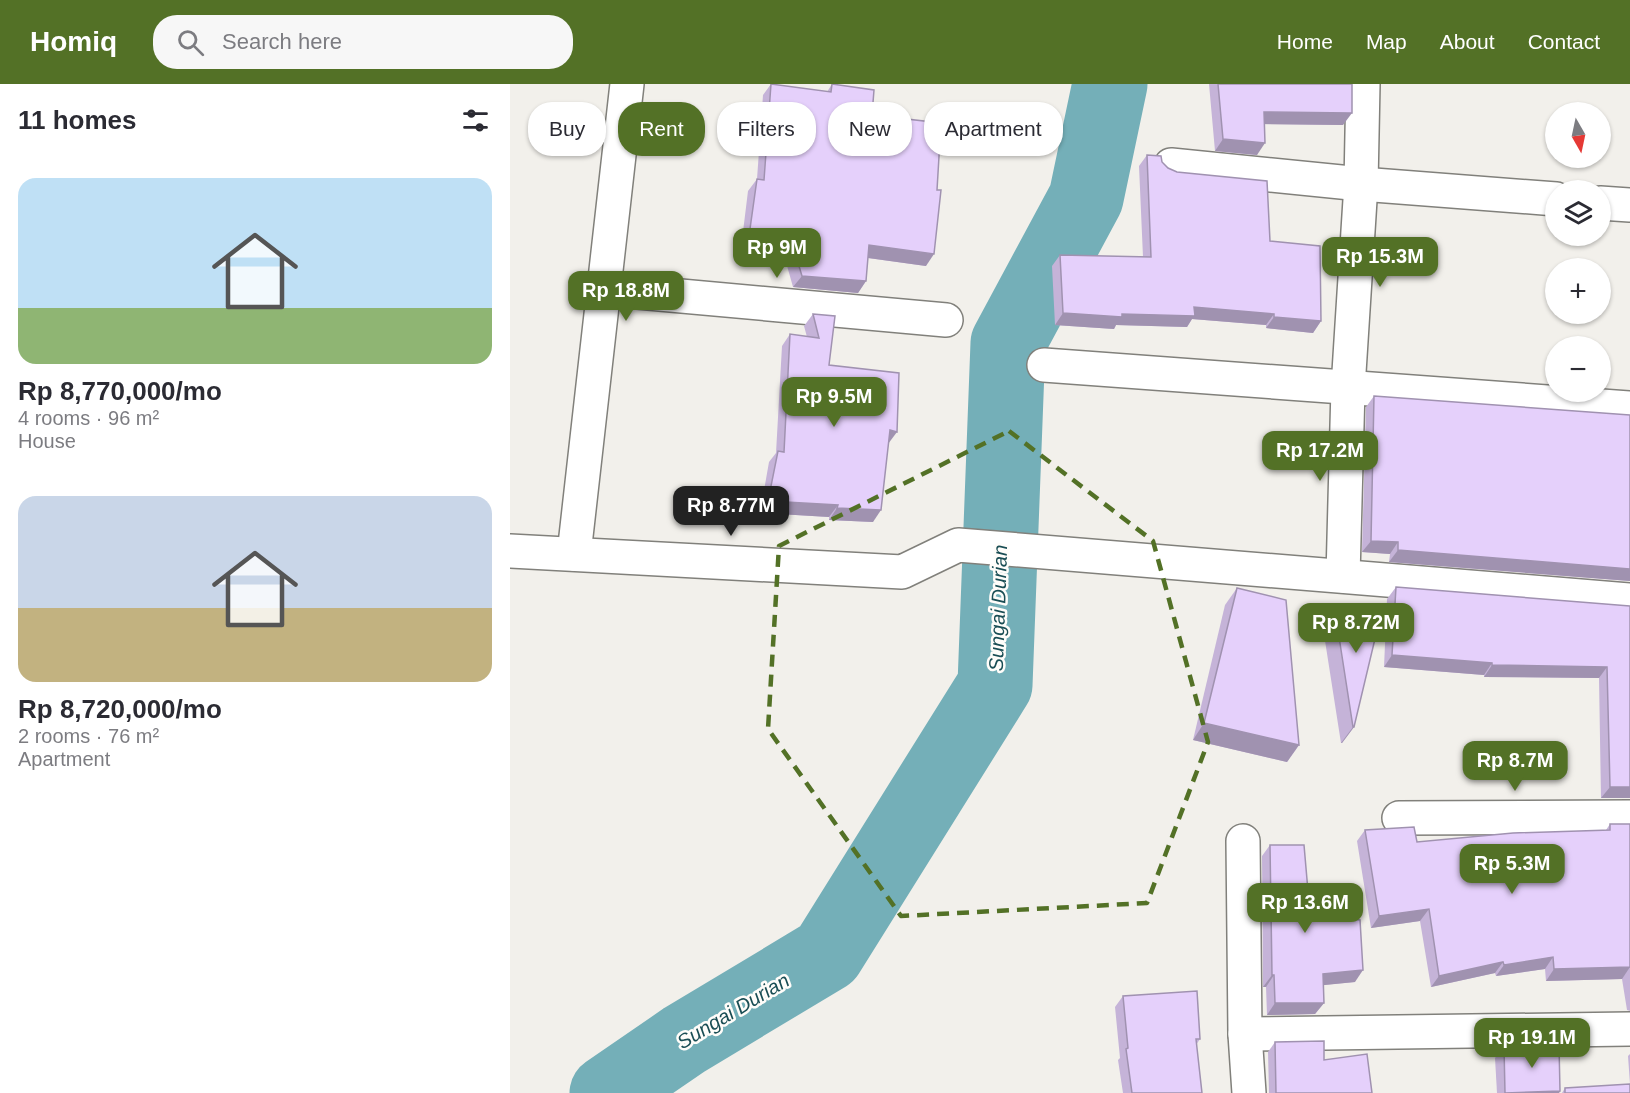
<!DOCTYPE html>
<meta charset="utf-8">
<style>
body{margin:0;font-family:Helvetica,sans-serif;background:#f7f7f7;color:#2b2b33;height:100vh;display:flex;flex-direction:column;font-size:22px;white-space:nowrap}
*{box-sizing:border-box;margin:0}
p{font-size:20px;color:#7c7c81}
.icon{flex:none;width:33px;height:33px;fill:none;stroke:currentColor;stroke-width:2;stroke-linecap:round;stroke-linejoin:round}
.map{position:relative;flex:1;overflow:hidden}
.drawer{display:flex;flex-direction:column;background:#fff;width:510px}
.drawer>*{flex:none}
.banner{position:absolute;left:18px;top:18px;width:570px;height:54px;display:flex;gap:12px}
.needle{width:39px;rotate:171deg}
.fabs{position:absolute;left:1035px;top:18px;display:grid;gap:12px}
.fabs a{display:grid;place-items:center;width:66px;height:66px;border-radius:50%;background:#fff;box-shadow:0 2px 4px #0004;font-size:30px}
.price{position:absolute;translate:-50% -51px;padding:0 14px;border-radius:12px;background:#537126;color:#fff;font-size:20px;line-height:39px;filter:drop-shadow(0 2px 3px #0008)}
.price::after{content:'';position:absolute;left:50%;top:36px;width:18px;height:14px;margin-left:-9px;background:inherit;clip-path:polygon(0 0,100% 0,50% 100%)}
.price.current{background:#222;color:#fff}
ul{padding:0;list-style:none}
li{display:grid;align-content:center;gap:12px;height:318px;padding:0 18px}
li span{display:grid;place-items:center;height:186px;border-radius:18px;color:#555}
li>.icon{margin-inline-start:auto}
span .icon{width:108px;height:108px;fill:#fffc;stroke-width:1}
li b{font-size:26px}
h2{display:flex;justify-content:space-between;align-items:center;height:72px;padding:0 18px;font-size:26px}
.tag{padding:0 21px;border-radius:24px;background:#fff;box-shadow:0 2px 4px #0004;font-size:21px;line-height:54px}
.tag.current{background:#537126;color:#fff}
header{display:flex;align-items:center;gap:36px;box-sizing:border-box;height:84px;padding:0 30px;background:#537126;color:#fff}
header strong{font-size:28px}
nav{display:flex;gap:33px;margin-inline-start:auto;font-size:21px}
.search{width:420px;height:54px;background:#f7f7f7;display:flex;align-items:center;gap:15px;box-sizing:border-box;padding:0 21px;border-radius:24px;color:#7c7c81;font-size:22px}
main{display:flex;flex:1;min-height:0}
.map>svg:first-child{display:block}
</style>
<header>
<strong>Homiq</strong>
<div class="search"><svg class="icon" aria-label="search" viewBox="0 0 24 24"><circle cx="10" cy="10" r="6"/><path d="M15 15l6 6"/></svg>Search here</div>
<nav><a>Home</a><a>Map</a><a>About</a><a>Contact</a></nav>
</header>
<main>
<section class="drawer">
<h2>11 homes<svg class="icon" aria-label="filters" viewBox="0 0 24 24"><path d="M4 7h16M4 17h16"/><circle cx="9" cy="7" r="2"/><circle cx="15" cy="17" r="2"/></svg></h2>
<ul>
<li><span style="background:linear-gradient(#bfe0f5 70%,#8fb573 0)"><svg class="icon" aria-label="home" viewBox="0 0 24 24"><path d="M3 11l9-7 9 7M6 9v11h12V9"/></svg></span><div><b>Rp 8,770,000/mo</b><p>4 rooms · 96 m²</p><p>House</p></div></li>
<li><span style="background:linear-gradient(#c9d6e8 60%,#c2b280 0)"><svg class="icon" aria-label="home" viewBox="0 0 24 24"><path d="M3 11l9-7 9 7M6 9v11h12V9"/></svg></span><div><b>Rp 8,720,000/mo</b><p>2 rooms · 76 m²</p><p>Apartment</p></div></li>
</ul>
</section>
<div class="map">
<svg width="1120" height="1009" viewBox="0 0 1120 1009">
<rect width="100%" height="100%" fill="#f2f0eb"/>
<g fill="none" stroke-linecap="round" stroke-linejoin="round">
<path stroke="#74afb8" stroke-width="75" d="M97,1009L174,956L317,870L485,601L498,259L576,114L600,0"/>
<g stroke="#81807b" stroke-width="36">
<g id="minor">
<path d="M661,81L851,100L1046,115"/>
<path d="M1090,119L1120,121"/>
<path d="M94,205L436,236"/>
<path d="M534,281L1120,324"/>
<path d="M0,467L392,488L448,461L1120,516"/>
<path d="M64,470L117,0"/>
<path d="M833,492L838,304L851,100L853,0"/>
<path d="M889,734L1120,733"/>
<path d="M733,757L735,950L739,1009"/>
<path d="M735,950L1120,945"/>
</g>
</g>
<use href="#minor" stroke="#fff" stroke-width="33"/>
</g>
<g fill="#c5b3d8">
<path d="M261,0L317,8L322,0L362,31L416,182L358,174L356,197L348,209L283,203L274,171L231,164L238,107L247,95L253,11Z"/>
<path d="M699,0H842L833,41L754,40L747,71L705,67Z"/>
<path d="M637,71L652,78L658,84L760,157L811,237L803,249L756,244V241L682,235L677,243L606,241L604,245L545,241L542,182L550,171L633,173L629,82Z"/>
<path d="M303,230L319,281L379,359L363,438L319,436V433L250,429L259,378L266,369L272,262L280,250L297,253L294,242Z"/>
<path d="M864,312L1120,331V497L879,478L880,470L852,468L856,323Z"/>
<path d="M886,503L1120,522V714H1091L1089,594L974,593V591L874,583L877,515Z"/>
<path d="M727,504L789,661L777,678L683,656L715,521Z"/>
<path d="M825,527L844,643L832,659H831L813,544Z"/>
<path d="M1100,740H1120V927L1117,926L1112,895L1036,897L1035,885L986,892L985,889L921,903L910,837L861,844L847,757L855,746L907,758L1096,746Z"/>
<path d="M760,761L800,830L845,898L813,901L814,919L805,930L757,931L756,903H753L752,772Z"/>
<path d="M613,912L690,955L686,961L692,1009H613L608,976L610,974L605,923Z"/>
<path d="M765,958L814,976L862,1009H759L758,968Z"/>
<path d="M994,963L1050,1007L1049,1009H987L985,974Z"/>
<path d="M1120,970V1009H1052L1055,1004L1120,1000L1118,972Z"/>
</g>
<g fill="#a092b0">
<path d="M754,28L842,29L833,41L746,40Z"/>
<path d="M713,55L755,59L747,71L705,67Z"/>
<path d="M239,152L282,159L274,171L231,164Z"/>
<path d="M359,161L424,170L416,182L351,173Z"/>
<path d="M292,192L356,197L348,209L283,203Z"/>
<path d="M684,223L764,230L756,241L682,235L677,243L606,241L604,245L545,241L553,229L612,230Z"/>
<path d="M764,233L811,237L803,249L756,244Z"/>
<path d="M380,346L387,348L378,360Z"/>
<path d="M258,417L328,421L319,433L250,429Z"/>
<path d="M327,424L371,426L363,438L319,436Z"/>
<path d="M861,457L888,458L880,470L852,468Z"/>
<path d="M888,466L1120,485V497L879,478Z"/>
<path d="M882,571L982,579L974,591L874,583Z"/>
<path d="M982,581L1097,583L1089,594L974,593Z"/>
<path d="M694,639L789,661L777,678L683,656Z"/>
<path d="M843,643H844L832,659H831Z"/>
<path d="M1100,703H1120V714H1091Z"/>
<path d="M919,825L910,837L861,844L869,832Z"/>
<path d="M1043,873L1035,885L986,892L994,881Z"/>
<path d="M993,878L985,889L921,903L929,892Z"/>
<path d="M1120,883L1112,895L1036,897L1044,885Z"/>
<path d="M853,886L845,898L805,902L813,890Z"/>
<path d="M762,891H764L756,903H753Z"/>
<path d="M765,919H814L805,930L757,931Z"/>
<path d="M1050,1007L1049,1009H995Z"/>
</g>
<g fill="#e5d0fb" stroke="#a092b0" stroke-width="1.5">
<path d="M261,0L321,8L322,0L364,6L362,31L431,39L427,106H431L424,170L359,161L356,197L292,192L282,159L239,152L247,95L254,96Z"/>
<path d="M708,0H842V29L754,28L755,59L713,55Z"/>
<path d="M637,71L651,72L652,78L658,84L667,88L757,97L760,157L810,162L811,237L764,233V230L684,223L685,232L612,230V233L553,229L550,171L641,173Z"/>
<path d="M303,230L325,232L319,281L389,289L387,348L380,346L371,426L327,424L328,421L258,417L268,367L274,368L280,250L309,254Z"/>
<path d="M864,312L1120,331V485L888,466V458L861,457Z"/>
<path d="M886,503L1120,522V703H1100L1097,583L982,581V579L882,571Z"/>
<path d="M727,504L776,516L789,661L694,639Z"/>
<path d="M825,527L869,538L844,643H843Z"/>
<path d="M1100,740H1120V883L1044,885L1043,873L994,881L993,878L929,892L919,825L869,832L855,746L904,743L907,758L1003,749L1100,746Z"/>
<path d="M760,761H794L800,830L850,836L853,886L813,890L814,919H765L764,891H762Z"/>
<path d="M687,907L690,955H686L692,1009H622L616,965L618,964L613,912Z"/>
<path d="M814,957V976L857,970L862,1009H766L765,958Z"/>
<path d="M1049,961L1050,1007L995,1009L994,963Z"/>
<path d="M1120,1000V1009H1055V1004Z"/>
</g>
<path fill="none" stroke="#537126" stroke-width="4.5" stroke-dasharray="12 8" stroke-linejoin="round" d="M499,347L643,457L698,658L637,819L391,832L258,645L269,462Z"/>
<g text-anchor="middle" stroke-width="5" stroke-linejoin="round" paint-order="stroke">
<g font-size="20" font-style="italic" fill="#194d54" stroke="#fffdfa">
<text transform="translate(488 524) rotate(-88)" y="7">Sungai Durian</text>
<text transform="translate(223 927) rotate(-31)" y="7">Sungai Durian</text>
</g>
</g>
</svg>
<div class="fabs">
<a><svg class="needle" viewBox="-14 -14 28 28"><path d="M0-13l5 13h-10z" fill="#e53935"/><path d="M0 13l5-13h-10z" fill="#7c7c81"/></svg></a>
<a><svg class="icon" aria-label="layers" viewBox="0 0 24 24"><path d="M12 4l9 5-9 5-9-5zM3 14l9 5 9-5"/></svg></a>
<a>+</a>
<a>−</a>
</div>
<b class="price" style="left:267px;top:195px">Rp 9M</b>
<b class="price" style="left:870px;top:204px">Rp 15.3M</b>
<b class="price" style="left:116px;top:238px">Rp 18.8M</b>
<b class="price" style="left:324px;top:344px">Rp 9.5M</b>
<b class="price" style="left:810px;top:398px">Rp 17.2M</b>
<b class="price current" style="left:221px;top:453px">Rp 8.77M</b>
<b class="price" style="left:846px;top:570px">Rp 8.72M</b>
<b class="price" style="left:1005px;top:708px">Rp 8.7M</b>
<b class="price" style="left:1002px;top:811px">Rp 5.3M</b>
<b class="price" style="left:795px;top:850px">Rp 13.6M</b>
<b class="price" style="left:1022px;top:985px">Rp 19.1M</b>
<div class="banner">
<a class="tag">Buy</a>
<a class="tag current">Rent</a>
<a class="tag">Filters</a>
<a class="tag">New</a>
<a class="tag">Apartment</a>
</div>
</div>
</main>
